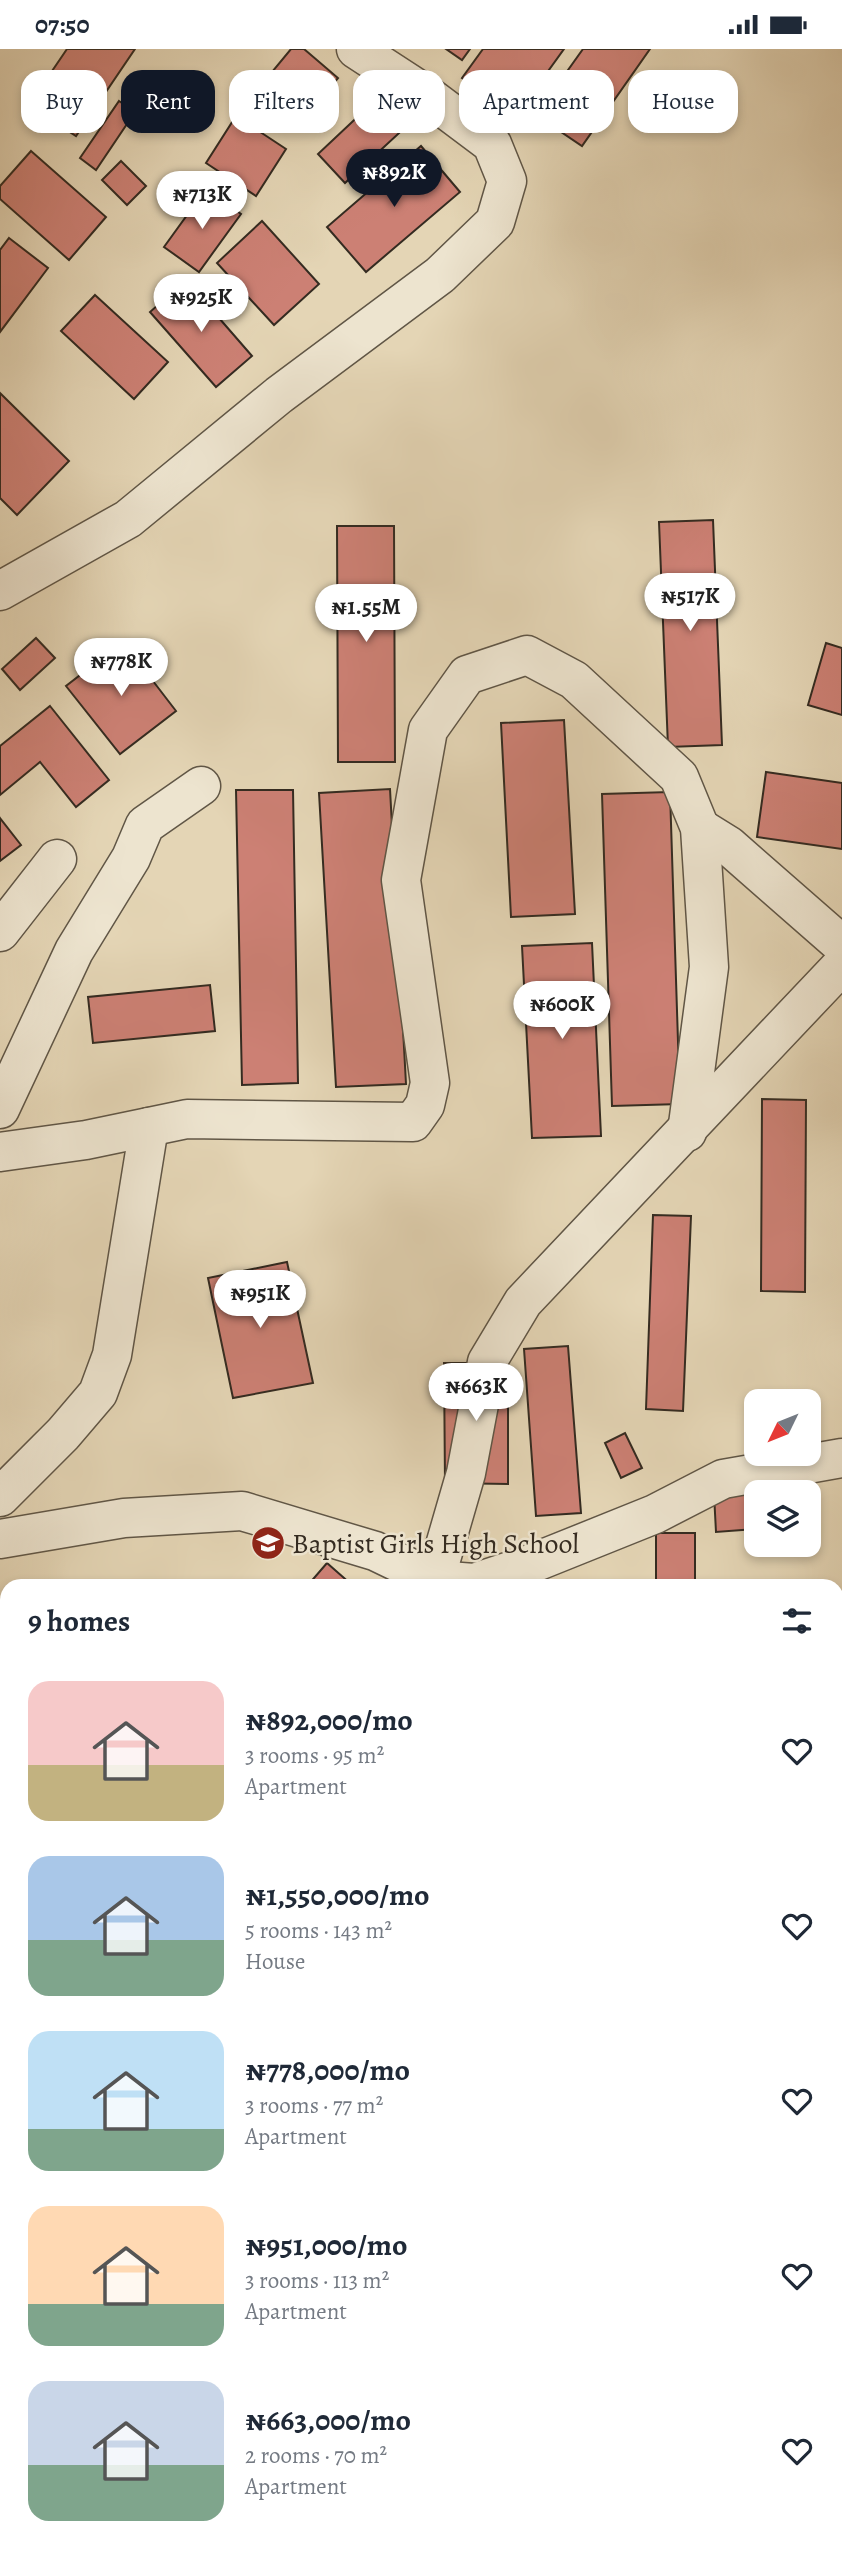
<!DOCTYPE html>
<meta charset="utf-8">
<style>
body{margin:0;font-family:Alegreya,serif;background:#f6f6f7;color:#1f2937;height:100vh;display:flex;flex-direction:column;font-size:26px;white-space:nowrap}
*{box-sizing:border-box;margin:0}
p{font-size:23px;color:#747a83}
.icon{flex:none;width:38px;height:38px;fill:none;stroke:currentColor;stroke-width:2;stroke-linecap:round;stroke-linejoin:round}
.map{position:relative;flex:1;overflow:hidden}
.drawer{position:absolute;left:0px;top:1530px;width:844px;height:975px;display:flex;flex-direction:column;background:#fff;border-radius:21px 21px 0 0;box-shadow:0 4px 10px #0003}
.drawer>*{flex:none}
.top-card{position:absolute;left:21px;top:21px;width:802px;height:63px;display:flex;gap:14px}
.needle{width:46px;rotate:227deg}
.buttons{position:absolute;left:744px;top:1340px;display:grid;gap:14px}
.buttons a{display:grid;place-items:center;width:77px;height:77px;border-radius:14px;background:#fff;box-shadow:0 4px 10px #0003;font-size:35px}
.price{position:absolute;translate:-50% -60px;padding:0 16px;border-radius:24px;background:#fff;color:#222;font-size:23px;line-height:46px;filter:drop-shadow(0 2px 4px #0008)}
.price::after{content:'';position:absolute;left:50%;top:42px;width:21px;height:16px;margin-left:-10px;background:inherit;clip-path:polygon(0 0,100% 0,50% 100%)}
.price.on{background:#111827;color:#fff}
ul{padding:0;list-style:none}
li{display:flex;align-items:center;gap:21px;height:175px;padding:0 28px}
li span{display:grid;place-items:center;flex:none;width:196px;height:140px;border-radius:21px;color:#555}
li>.icon{margin-inline-start:auto}
span .icon{width:84px;height:84px;fill:#fffc;stroke-width:1}
li b{font-size:30px}
h2{display:flex;justify-content:space-between;align-items:center;height:84px;padding:0 28px;font-size:30px}
.chip{padding:0 24px;border-radius:21px;background:#fff;box-shadow:0 4px 10px #0003;font-size:24px;line-height:63px}
.chip.on{background:#111827;color:#fff}
.status{display:flex;justify-content:space-between;align-items:center;height:49px;padding:0 35px;background:#fff;direction:ltr}
.status svg{height:19px;fill:currentColor}
.map>svg:first-child{display:block}
</style>
<div class="status"><b>07:50</b><svg viewBox="0 0 49 12"><path d="M0 12V9h3v3zM5 12V6h3v6zM10 12V3h3v9zM15 12V0h3v12zM26 1h20v11H26zM47 4h2v5h-2z"/></svg></div>
<div class="map">
<svg width="842" height="2504" viewBox="0 0 842 2504">
<rect width="100%" height="100%" fill="#e4d5b5"/>
<filter id="stains"><feTurbulence type="fractalNoise" baseFrequency=".00286" numOctaves="4"/><feColorMatrix values="0 0 0 0 .2 0 0 0 0 .09 0 0 0 0 .02 0 0 0 .5 -.17"/></filter>
<radialGradient id="worn" r=".72"><stop offset=".6" stop-color="#630" stop-opacity="0"/><stop offset="1" stop-color="#630" stop-opacity=".3"/></radialGradient>
<g fill="#cc8074" stroke="#342b21" stroke-width="2">
<path d="M67,0H135L76,87L29,56Z"/>
<path d="M291,0H304L338,29L304,70L262,35Z"/>
<path d="M446,0H470L462,11Z"/>
<path d="M483,0H564L515,68L462,29Z"/>
<path d="M583,0H650L582,97L536,66Z"/>
<path d="M157,25L190,48L174,71L141,47Z"/>
<path d="M384,43L411,73L345,134L318,105Z"/>
<path d="M119,52L135,63L96,121L80,109Z"/>
<path d="M236,67L286,100L256,147L206,114Z"/>
<path d="M421,97L460,143L366,223L327,178Z"/>
<path d="M31,102L106,168L69,211L0,150V137Z"/>
<path d="M121,112L146,137L127,156L102,131Z"/>
<path d="M206,140L241,165L199,223L164,198Z"/>
<path d="M262,172L319,235L274,276L217,214Z"/>
<path d="M9,189L48,219L0,283V201Z"/>
<path d="M186,231L252,307L216,338L150,263Z"/>
<path d="M95,246L168,313L134,350L61,282Z"/>
<path d="M0,344L69,412L17,466L0,449Z"/>
<path d="M713,471L722,696L668,698L659,473Z"/>
<path d="M337,477H394L395,713H338Z"/>
<path d="M36,589L55,609L20,641L2,620Z"/>
<path d="M123,593L176,662L120,705L66,637Z"/>
<path d="M826,594L842,599V666L808,656Z"/>
<path d="M50,657L109,731L76,758L40,713L0,746V697Z"/>
<path d="M564,671L575,865L511,868L501,674Z"/>
<path d="M766,723L842,734V800L757,788Z"/>
<path d="M390,740L406,1035L336,1038L319,744Z"/>
<path d="M236,741H293L298,1034L242,1036Z"/>
<path d="M670,743L680,1055L612,1057L602,745Z"/>
<path d="M0,769L21,796L0,812Z"/>
<path d="M592,894L601,1087L532,1089L522,897Z"/>
<path d="M210,936L215,982L93,994L88,948Z"/>
<path d="M762,1050L806,1051L805,1243L761,1242Z"/>
<path d="M653,1166L691,1167L683,1362L646,1360Z"/>
<path d="M287,1213L313,1334L233,1349L208,1229Z"/>
<path d="M568,1297L581,1464L536,1467L524,1300Z"/>
<path d="M444,1314H508V1435L445,1434Z"/>
<path d="M625,1384L642,1419L621,1429L605,1394Z"/>
<path d="M753,1443L755,1480L716,1483L714,1445Z"/>
<rect x="656" y="1484" width="39" height="52"/>
<path d="M327,1514L352,1536H308Z"/>
<path d="M7,2141V2191L0,2202V2151Z"/>
<path d="M6,2257L7,2382L1,2392L0,2265Z"/>
<path d="M353,2497H432L428,2504H349Z"/>
</g>
<g fill="none" stroke-linecap="round" stroke-linejoin="round">
<g stroke="#605646" stroke-width="41">
<g id="minor">
<path d="M0,542L128,470L279,346L440,226L495,173L507,132L492,95L428,47L356,0"/>
<path d="M700,779L729,797L842,896"/>
<path d="M0,883L57,810"/>
<path d="M0,1060L74,902L131,809L145,776L201,737"/>
<path d="M0,1103L86,1091L187,1070L413,1073L425,1056L430,1034L401,831L428,681L467,626L527,606L574,631L679,728L700,779L709,918L687,1083"/>
<path d="M0,1448L63,1385L98,1344L112,1306L149,1078"/>
<path d="M0,1490L124,1469L242,1462L375,1502L435,1531L474,1534L528,1516L655,1465L723,1430L842,1409"/>
<path d="M443,1536L435,1531L466,1424L487,1313L523,1253L842,916"/>
<path d="M836,1799H842"/>
<path d="M836,2392L842,2391"/>
<path d="M0,2459L7,2463"/>
<path d="M66,2497L77,2504"/>
<path d="M577,2504L582,2497"/>
</g>
</g>
<use href="#minor" stroke="#ede4cf" stroke-width="38"/>
</g>
<defs>
<g id="school-disc" transform="scale(1.75)"><circle r="9.5" fill="#8f2418" stroke="#ede4cf"/><path d="M0-5L7-2L0 1L-7-2ZM-4 1L0 2.5L4 1V4Q0 6-4 4Z" fill="#fff"/></g>
</defs>
<g fill-rule="evenodd">
<use href="#school-disc" x="268" y="1494"/>
</g>
<g text-anchor="middle" stroke-width="5" stroke-linejoin="round" paint-order="stroke">
<g font-size="28" fill="#342b21" stroke="#ede4cf" text-anchor="start">
<text x="292" y="1504">Baptist Girls High School</text>
</g>
</g>
<rect width="100%" height="100%" filter="url(#stains)"/>
<rect width="100%" height="100%" fill="url(#worn)"/>
</svg>
<div class="buttons">
<a><svg class="needle" viewBox="-14 -14 28 28"><path d="M0-13l5 13h-10z" fill="#e53935"/><path d="M0 13l5-13h-10z" fill="#747a83"/></svg></a>
<a><svg class="icon" aria-label="layers" viewBox="0 0 24 24"><path d="M12 4l9 5-9 5-9-5zM3 14l9 5 9-5"/></svg></a>
</div>
<b class="price on" style="left:394px;top:160px">₦892K</b>
<b class="price" style="left:202px;top:182px">₦713K</b>
<b class="price" style="left:201px;top:285px">₦925K</b>
<b class="price" style="left:690px;top:584px">₦517K</b>
<b class="price" style="left:366px;top:595px">₦1.55M</b>
<b class="price" style="left:121px;top:649px">₦778K</b>
<b class="price" style="left:562px;top:992px">₦600K</b>
<b class="price" style="left:260px;top:1281px">₦951K</b>
<b class="price" style="left:476px;top:1374px">₦663K</b>
<div class="top-card">
<a class="chip">Buy</a>
<a class="chip on">Rent</a>
<a class="chip">Filters</a>
<a class="chip">New</a>
<a class="chip">Apartment</a>
<a class="chip">House</a>
</div>
<section class="drawer">
<h2>9 homes<svg class="icon" aria-label="filters" viewBox="0 0 24 24"><path d="M4 7h16M4 17h16"/><circle cx="9" cy="7" r="2"/><circle cx="15" cy="17" r="2"/></svg></h2>
<ul>
<li><span style="background:linear-gradient(#f6c9c9 60%,#c2b280 0)"><svg class="icon" aria-label="home" viewBox="0 0 24 24"><path d="M3 11l9-7 9 7M6 9v11h12V9"/></svg></span><div><b>₦892,000/mo</b><p>3 rooms · 95 m²</p><p>Apartment</p></div><svg class="icon" aria-label="heart" viewBox="0 0 24 24"><path d="M12 20l-8-8c-3-5 5-10 8-4 3-6 11-1 8 4z"/></svg></li>
<li><span style="background:linear-gradient(#a9c7e8 60%,#7fa58c 0)"><svg class="icon" aria-label="home" viewBox="0 0 24 24"><path d="M3 11l9-7 9 7M6 9v11h12V9"/></svg></span><div><b>₦1,550,000/mo</b><p>5 rooms · 143 m²</p><p>House</p></div><svg class="icon" aria-label="heart" viewBox="0 0 24 24"><path d="M12 20l-8-8c-3-5 5-10 8-4 3-6 11-1 8 4z"/></svg></li>
<li><span style="background:linear-gradient(#bfe0f5 70%,#7fa58c 0)"><svg class="icon" aria-label="home" viewBox="0 0 24 24"><path d="M3 11l9-7 9 7M6 9v11h12V9"/></svg></span><div><b>₦778,000/mo</b><p>3 rooms · 77 m²</p><p>Apartment</p></div><svg class="icon" aria-label="heart" viewBox="0 0 24 24"><path d="M12 20l-8-8c-3-5 5-10 8-4 3-6 11-1 8 4z"/></svg></li>
<li><span style="background:linear-gradient(#ffd9b3 70%,#7fa58c 0)"><svg class="icon" aria-label="home" viewBox="0 0 24 24"><path d="M3 11l9-7 9 7M6 9v11h12V9"/></svg></span><div><b>₦951,000/mo</b><p>3 rooms · 113 m²</p><p>Apartment</p></div><svg class="icon" aria-label="heart" viewBox="0 0 24 24"><path d="M12 20l-8-8c-3-5 5-10 8-4 3-6 11-1 8 4z"/></svg></li>
<li><span style="background:linear-gradient(#c9d6e8 60%,#7fa58c 0)"><svg class="icon" aria-label="home" viewBox="0 0 24 24"><path d="M3 11l9-7 9 7M6 9v11h12V9"/></svg></span><div><b>₦663,000/mo</b><p>2 rooms · 70 m²</p><p>Apartment</p></div><svg class="icon" aria-label="heart" viewBox="0 0 24 24"><path d="M12 20l-8-8c-3-5 5-10 8-4 3-6 11-1 8 4z"/></svg></li>
</ul>
</section>
</div>
